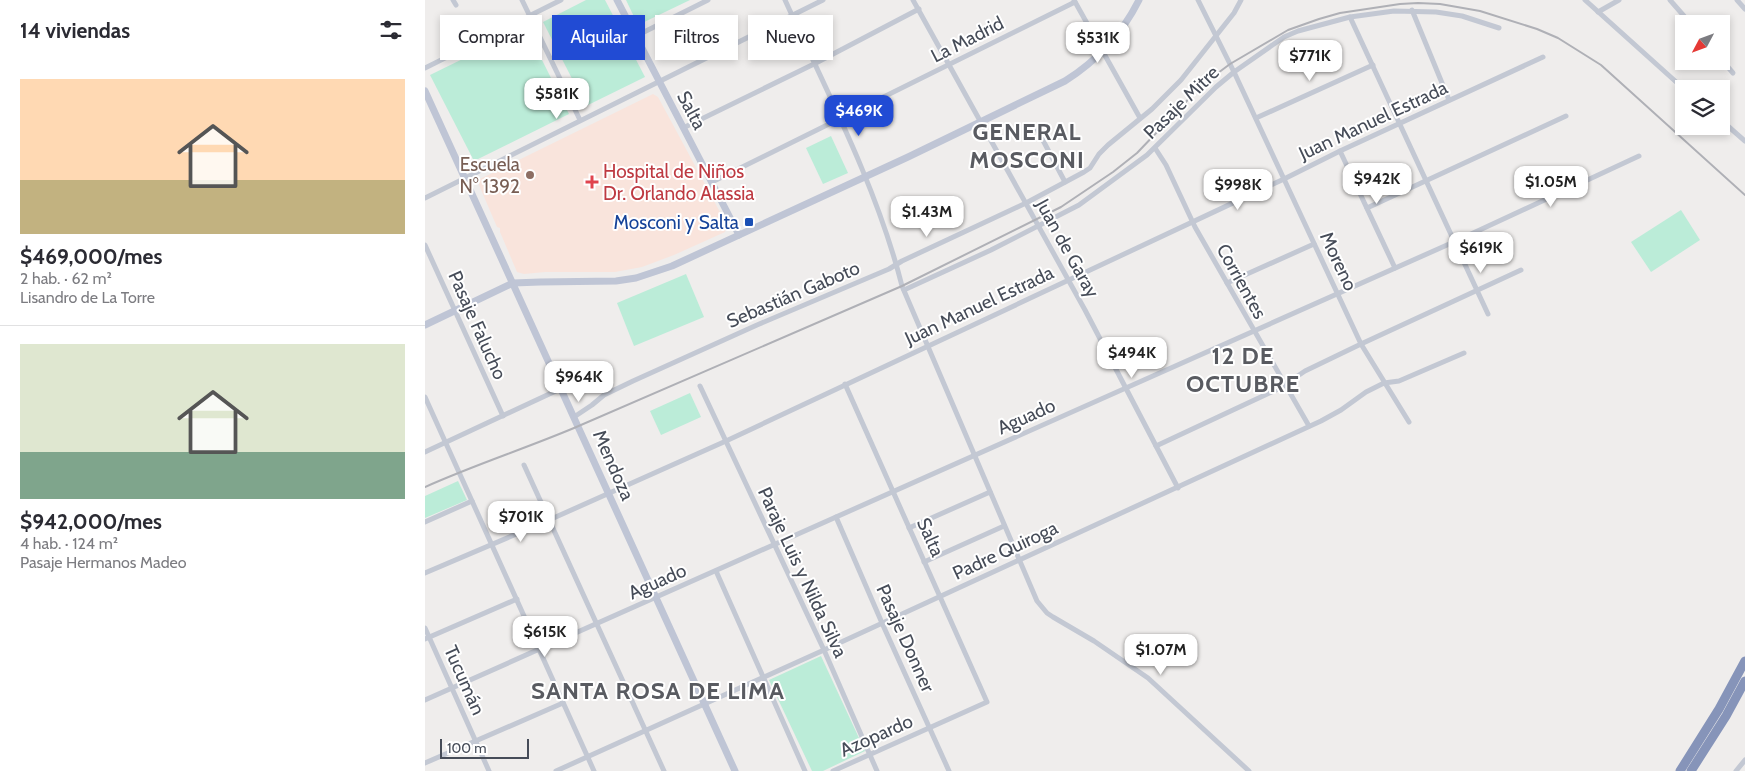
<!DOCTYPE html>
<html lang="es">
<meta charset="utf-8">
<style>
body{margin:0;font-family:Cabin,sans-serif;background:#f7f7f7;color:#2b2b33;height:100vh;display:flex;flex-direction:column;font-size:19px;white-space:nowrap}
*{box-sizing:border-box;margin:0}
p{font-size:16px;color:#7c7c81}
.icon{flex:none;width:28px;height:28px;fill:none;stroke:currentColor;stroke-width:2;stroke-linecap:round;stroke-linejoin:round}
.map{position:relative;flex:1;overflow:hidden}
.drawer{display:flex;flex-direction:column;background:#fff;width:425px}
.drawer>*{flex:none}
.banner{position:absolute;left:15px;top:15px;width:475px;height:45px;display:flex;gap:10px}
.needle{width:32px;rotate:229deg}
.controls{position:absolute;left:1250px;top:15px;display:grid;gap:10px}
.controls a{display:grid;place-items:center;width:55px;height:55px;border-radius:0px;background:#fff;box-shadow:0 2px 8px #0003;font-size:25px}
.scale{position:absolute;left:15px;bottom:12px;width:89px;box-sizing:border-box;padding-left:5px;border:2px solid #464c58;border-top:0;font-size:14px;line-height:18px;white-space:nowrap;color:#464c58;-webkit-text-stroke:4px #fff;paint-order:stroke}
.price{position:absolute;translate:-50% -42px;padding:0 11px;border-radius:10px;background:#fff;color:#222;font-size:16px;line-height:32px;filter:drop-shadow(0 1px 2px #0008)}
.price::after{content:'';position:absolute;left:50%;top:30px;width:15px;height:11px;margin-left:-8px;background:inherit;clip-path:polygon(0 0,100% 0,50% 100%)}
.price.selected{background:#214bd4;color:#fff}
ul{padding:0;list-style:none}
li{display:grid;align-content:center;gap:10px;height:265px;padding:0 20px}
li+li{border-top:1px solid #e1e1e2}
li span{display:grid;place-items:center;height:155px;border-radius:0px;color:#555}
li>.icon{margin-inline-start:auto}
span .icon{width:90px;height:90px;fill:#fffc;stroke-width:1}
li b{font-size:21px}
h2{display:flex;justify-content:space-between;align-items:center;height:60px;padding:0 20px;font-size:21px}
.pill{padding:0 18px;border-radius:0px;background:#fff;box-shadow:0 2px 8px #0003;font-size:18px;line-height:45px}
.pill.selected{background:#214bd4;color:#fff}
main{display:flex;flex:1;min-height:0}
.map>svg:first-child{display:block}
</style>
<main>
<section class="drawer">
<h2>14 viviendas<svg class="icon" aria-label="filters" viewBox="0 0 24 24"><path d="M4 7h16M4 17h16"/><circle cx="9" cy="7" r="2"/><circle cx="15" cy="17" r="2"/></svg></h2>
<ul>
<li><span style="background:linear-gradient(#ffd9b3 65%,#c2b280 0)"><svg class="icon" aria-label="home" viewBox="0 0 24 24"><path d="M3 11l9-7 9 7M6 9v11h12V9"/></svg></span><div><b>$469,000/mes</b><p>2 hab. · 62 m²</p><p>Lisandro de La Torre</p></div></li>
<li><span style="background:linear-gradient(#dfe7d0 70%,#7fa58c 0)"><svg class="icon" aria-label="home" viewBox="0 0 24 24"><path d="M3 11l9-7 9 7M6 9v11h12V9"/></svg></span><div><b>$942,000/mes</b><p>4 hab. · 124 m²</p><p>Pasaje Hermanos Madeo</p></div></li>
</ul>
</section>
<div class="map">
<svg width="1320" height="771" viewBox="0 0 1320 771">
<rect width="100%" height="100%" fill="#efedec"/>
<path fill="#f9e4dc" d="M228,94L233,97L302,225L300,232L249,255L217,267L190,272H120L99,274L92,272L75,232V228L72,227L54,185L55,179Z"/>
<g fill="#bbecd8">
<path d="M161,0H180L220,77L161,106L118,22Z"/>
<path d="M201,0H265L213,25Z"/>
<path d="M101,28L144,114L49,161L5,75Z"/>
<path d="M406,136L423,173L398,184L381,148Z"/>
<path d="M1256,210L1275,240L1226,272L1206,242Z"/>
<path d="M261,274L279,317L209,346L192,303Z"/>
<path d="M265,393L276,417L236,435L225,411Z"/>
<path d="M33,481L42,500L0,518V496Z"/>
<path d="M396,656L440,751L398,771H387L344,680Z"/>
</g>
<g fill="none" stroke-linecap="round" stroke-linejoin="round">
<g stroke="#c3c8d3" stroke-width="5">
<path d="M28,0L31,5"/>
<path d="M97,0L155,120"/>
<path d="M360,0C402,92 452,187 477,286L612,601L622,613L628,617L669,641L723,678L824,771"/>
<path d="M488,0L660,310L753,488"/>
<path d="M649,0L715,118"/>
<path d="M773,0L809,72L936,344L984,422"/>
<path d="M1160,0L1259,89"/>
<path d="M1245,0L1266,24"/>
<path d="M1312,0L1320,9"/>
<path d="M987,10L1024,100"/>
<path d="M1173,12L1194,0"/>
<path d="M925,17L1063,314"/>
<path d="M211,36L283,0"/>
<path d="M1296,59L1308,73"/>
<path d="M0,68L136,0"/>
<path d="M831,118L948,65"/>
<path d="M1296,120L1320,141"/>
<path d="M258,128L389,64L494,9"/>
<path d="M612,129L640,182"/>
<path d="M730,148L741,165L770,227L884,426"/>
<path d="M915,151L970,268"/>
<path d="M287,182L650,2"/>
<path d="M0,198L398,0"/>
<path d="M942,208L1141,116"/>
<path d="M0,245L78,416"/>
<path d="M802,283L889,244"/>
<path d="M479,290L566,250L654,205L722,155L791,87L809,72L859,37L873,31L925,17L969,11L1011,12L1037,16L1074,28"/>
<path d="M275,386L399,650L452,771"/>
<path d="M0,397L169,771"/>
<path d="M149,417L167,405L179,395L208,381L332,325L464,269L477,261L601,203L659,172L665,168L674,154L683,145L727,109L756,80L809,13L816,0"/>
<path d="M731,446L855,388L880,371L936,344L1096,270"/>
<path d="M0,452L135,389"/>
<path d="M99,465L239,771"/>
<path d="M411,517L457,623L524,771"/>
<path d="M0,522L47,501"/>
<path d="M484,528L565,492"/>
<path d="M499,562L579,526"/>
<path d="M291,571L380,771"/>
<path d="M0,573L124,520L301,441L859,179L915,151L1118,57"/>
<path d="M0,628L64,771"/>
<path d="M0,639L92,599"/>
<path d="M0,700L1031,241L1214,156"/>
<path d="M0,763L138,703"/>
<path d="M131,771L399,650L896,421L916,410L941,392L959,383L974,381L1039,353"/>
<path d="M408,771L562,702L420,384"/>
<path d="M1311,771L1320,760"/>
</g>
<g stroke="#bfc5d5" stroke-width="7">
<path d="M192,0L314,235"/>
<path d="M0,91L310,771"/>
<path d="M0,325L88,283L115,282L191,281L211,278L247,266L483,157L640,81C672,61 697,34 714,0"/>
</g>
<g stroke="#8694b9" stroke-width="9">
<path d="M1255,771L1294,709L1320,661"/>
<path d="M1266,771L1301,716L1320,681"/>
</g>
<path stroke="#afb0b6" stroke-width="2" d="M0,487C49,465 99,449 149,428L477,286L636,207L688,172L712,153L777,85L805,64L863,30L894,19L915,13L975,4L993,3L1015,4L1055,11L1112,29L1133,38L1176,65L1320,195"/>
</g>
<circle fill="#8d6e63" stroke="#fff" stroke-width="2" cx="105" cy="175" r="5"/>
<path fill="#e0444e" stroke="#fff" stroke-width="2" d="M164.5 174.5h5v5h5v5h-5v5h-5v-5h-5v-5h5z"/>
<rect fill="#1a4fb4" stroke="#fff" stroke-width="2" x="319" y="217" width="10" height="10" rx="2.5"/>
<g text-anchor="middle" stroke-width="4" stroke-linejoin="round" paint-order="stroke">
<g font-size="19" fill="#464c58" stroke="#fff">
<text transform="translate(542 39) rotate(-27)" y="7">La Madrid</text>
<text transform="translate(756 102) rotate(-44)" y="7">Pasaje Mitre</text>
<text transform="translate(267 110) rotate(62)" y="7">Salta</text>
<text transform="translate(948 120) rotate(-25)" y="7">Juan Manuel Estrada</text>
<text transform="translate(643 248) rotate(61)" y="7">Juan de Garay</text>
<text transform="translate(914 261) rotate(65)" y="7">Moreno</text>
<text transform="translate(817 281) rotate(61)" y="7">Corrientes</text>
<text transform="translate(368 294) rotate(-23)" y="7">Sebastián Gaboto</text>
<text transform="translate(554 305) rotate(-25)" y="7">Juan Manuel Estrada</text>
<text transform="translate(53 325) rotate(66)" y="7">Pasaje Falucho</text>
<text transform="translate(601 416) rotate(-24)" y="7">Aguado</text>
<text transform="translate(189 465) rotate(66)" y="7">Mendoza</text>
<text transform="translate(506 537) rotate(66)" y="7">Salta</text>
<text transform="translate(580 550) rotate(-25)" y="7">Padre Quiroga</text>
<text transform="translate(378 572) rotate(65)" y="7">Paraje Luis y Nilda Silva</text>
<text transform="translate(232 581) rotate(-24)" y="7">Aguado</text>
<text transform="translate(481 638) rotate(66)" y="7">Pasaje Donner</text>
<text transform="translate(40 680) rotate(66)" y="7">Tucumán</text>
<text transform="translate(451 735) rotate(-24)" y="7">Azopardo</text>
</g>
<g font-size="19" fill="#785e54" stroke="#fff" text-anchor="end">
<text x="95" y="171">Escuela<tspan x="95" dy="22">N° 1392</tspan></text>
</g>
<g font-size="19" fill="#be3a42" stroke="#fff" text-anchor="start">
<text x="178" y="178">Hospital de Niños<tspan x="178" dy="22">Dr. Orlando Alassia</tspan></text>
</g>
<g font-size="19" fill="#164399" stroke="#fff" text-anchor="end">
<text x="314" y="229">Mosconi y Salta</text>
</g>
<g font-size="24" font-weight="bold" letter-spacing="1" fill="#595b61" stroke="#fff">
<text x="602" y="140">GENERAL<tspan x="602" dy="28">MOSCONI</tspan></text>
<text x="818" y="364">12 DE<tspan x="818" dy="28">OCTUBRE</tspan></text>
<text x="233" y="699">SANTA ROSA DE LIMA</text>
</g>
</g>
</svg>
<div class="controls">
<a><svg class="needle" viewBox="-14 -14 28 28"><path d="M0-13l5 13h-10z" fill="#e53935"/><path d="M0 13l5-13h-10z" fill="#7c7c81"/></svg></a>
<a><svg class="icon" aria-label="layers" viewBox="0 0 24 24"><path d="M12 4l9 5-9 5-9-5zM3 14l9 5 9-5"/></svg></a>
</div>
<div class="scale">100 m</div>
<b class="price" style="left:673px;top:64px">$531K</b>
<b class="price" style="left:885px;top:82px">$771K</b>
<b class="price" style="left:132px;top:120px">$581K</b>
<b class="price selected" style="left:434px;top:137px">$469K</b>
<b class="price" style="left:952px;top:205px">$942K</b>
<b class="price" style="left:1126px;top:208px">$1.05M</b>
<b class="price" style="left:813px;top:211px">$998K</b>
<b class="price" style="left:502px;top:238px">$1.43M</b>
<b class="price" style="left:1056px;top:274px">$619K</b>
<b class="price" style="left:707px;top:379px">$494K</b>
<b class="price" style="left:154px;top:403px">$964K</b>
<b class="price" style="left:96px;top:543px">$701K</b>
<b class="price" style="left:120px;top:658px">$615K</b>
<b class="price" style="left:736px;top:676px">$1.07M</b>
<div class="banner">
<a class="pill">Comprar</a>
<a class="pill selected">Alquilar</a>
<a class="pill">Filtros</a>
<a class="pill">Nuevo</a>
</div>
</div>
</main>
